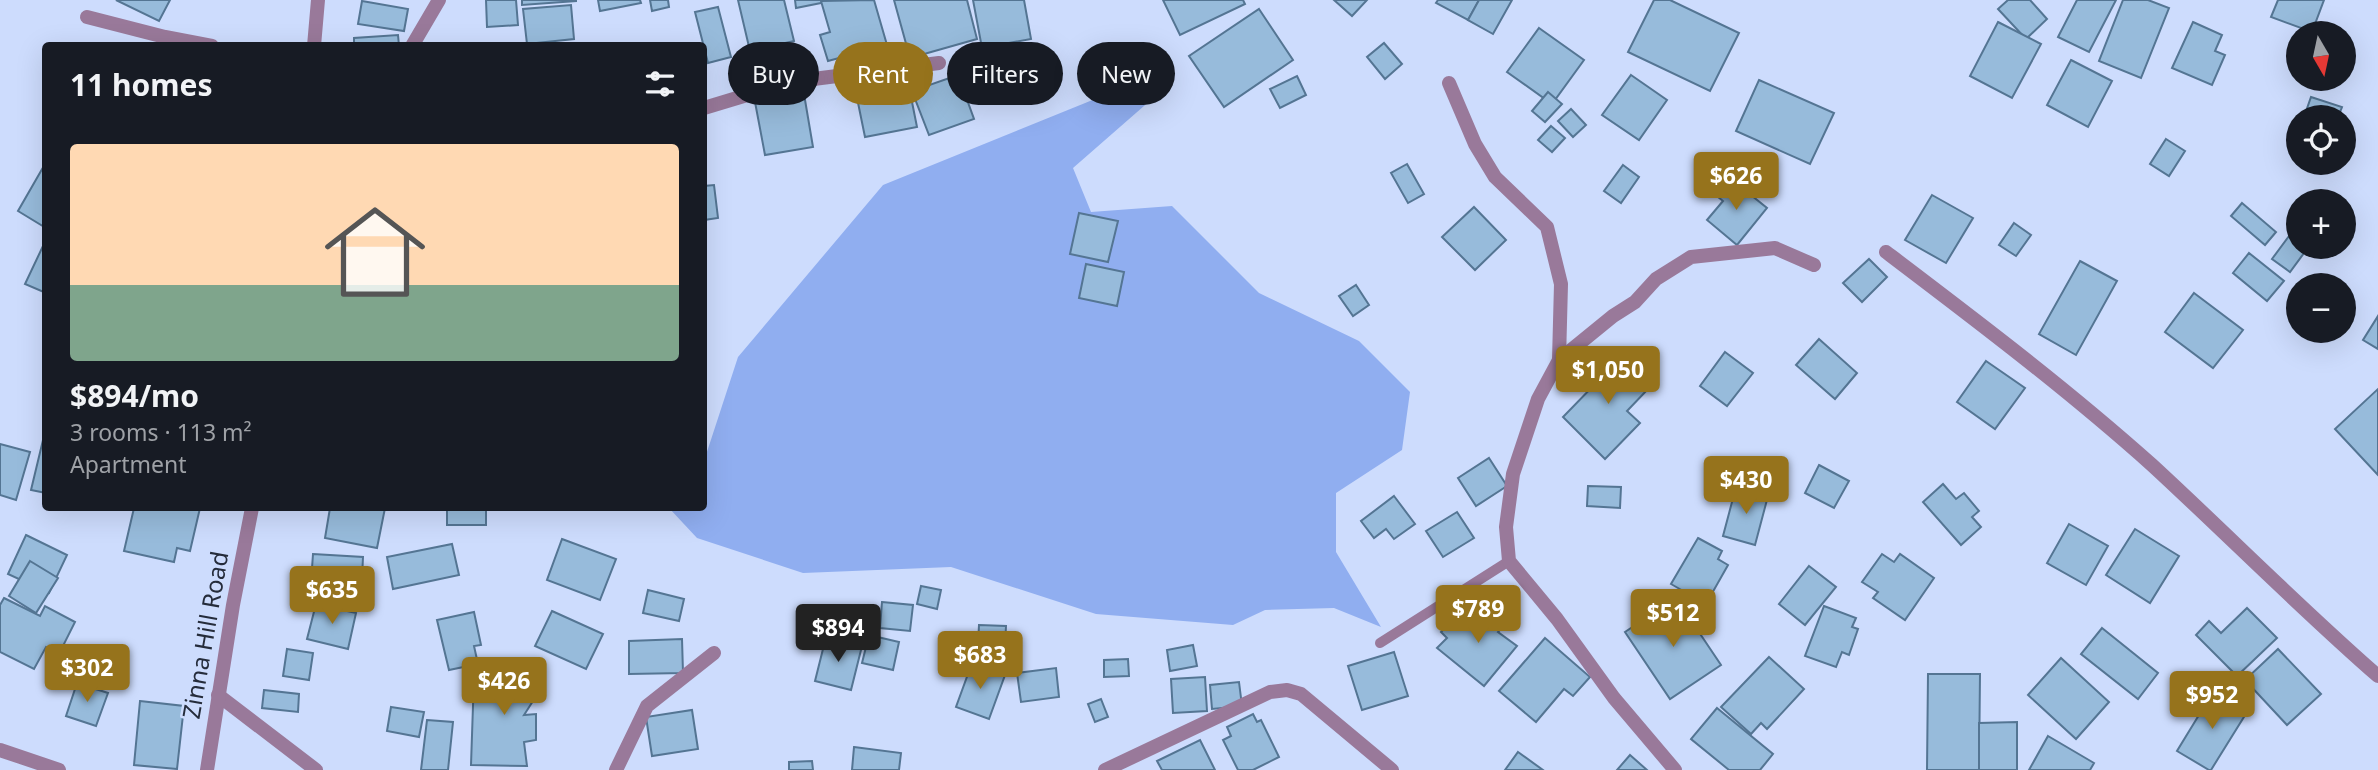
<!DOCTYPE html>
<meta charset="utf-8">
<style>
body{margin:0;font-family:"Noto Sans",sans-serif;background:#242831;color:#f1f3f6;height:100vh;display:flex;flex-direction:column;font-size:26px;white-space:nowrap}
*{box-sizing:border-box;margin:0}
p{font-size:23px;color:#9ea1a6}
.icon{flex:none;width:38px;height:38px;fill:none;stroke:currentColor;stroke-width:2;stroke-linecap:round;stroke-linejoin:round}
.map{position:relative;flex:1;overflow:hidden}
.sheet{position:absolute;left:42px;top:42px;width:665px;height:469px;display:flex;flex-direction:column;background:#171b24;border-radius:7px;box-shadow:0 7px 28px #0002}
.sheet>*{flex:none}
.top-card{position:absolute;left:728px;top:42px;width:665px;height:63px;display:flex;gap:14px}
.needle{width:46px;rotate:171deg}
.buttons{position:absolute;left:2286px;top:21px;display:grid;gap:14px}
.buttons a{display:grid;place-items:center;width:70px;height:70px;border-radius:50%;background:#171b24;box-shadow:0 7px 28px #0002;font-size:35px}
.price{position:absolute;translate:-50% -60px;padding:0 16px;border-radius:7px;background:#96731c;color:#fff;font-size:23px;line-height:46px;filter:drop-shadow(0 2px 4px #0008)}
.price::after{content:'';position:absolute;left:50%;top:42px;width:21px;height:16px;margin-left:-10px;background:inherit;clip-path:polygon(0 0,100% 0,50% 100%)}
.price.on{background:#222;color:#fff}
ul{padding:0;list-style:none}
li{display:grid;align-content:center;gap:14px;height:371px;padding:0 28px}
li+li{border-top:2px solid #363941}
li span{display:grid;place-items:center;height:217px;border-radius:7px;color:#555}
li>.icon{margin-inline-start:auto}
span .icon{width:126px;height:126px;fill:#fffc;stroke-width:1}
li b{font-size:30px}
h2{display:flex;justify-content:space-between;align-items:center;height:84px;padding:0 28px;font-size:30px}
.pill{padding:0 24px;border-radius:32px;background:#171b24;box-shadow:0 7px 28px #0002;font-size:24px;line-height:63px}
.pill.on{background:#96731c;color:#fff}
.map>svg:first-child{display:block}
</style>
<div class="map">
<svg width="2378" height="770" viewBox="0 0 2378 770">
<rect width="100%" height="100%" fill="#cddcfd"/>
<path fill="#90aef0" d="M1095,99H1152L1073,168L1091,212L1172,206L1259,293L1359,341L1410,392L1402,450L1336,493V552L1381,627L1334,608L1265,610L1233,625L1096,614L951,567L803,573L697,538L669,508H704V461L738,357L883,185Z"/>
<g fill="#97bbdb" stroke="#547593" stroke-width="2">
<path d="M116,0H170L159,21Z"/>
<path d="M486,0H516L518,25L487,27Z"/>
<path d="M522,0H576V1L522,5Z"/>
<path d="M598,0H640L641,3L600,11Z"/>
<path d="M650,0H668L669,7L652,11Z"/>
<path d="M738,0H784L794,41L750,51Z"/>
<path d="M795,0H836L796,8Z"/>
<path d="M874,0L887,45L828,61L820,35L830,32L821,1Z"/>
<path d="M894,0H967L977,39L910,58Z"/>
<path d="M973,0H1024L1031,39L982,48Z"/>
<path d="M1163,0H1243L1245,4L1180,35Z"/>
<path d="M1334,0H1367L1352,16Z"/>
<path d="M1438,0H1479L1468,20L1436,3Z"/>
<path d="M1479,0H1512L1493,34L1468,20Z"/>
<path d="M1654,0H1670L1739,33L1710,91L1628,52Z"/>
<path d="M2008,0H2030L2047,19L2026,39L1998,9Z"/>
<path d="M2077,0H2116L2089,52L2058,37Z"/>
<path d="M2123,0H2148L2169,8L2141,78L2099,61Z"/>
<path d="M2278,0H2324L2312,32L2271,17Z"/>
<path d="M362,1L408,9L404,31L358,24Z"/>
<path d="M571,5L574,39L527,44L523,9Z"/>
<path d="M718,7L731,57L708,63L695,12Z"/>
<path d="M1259,9L1293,60L1224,107L1189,56Z"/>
<path d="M1998,22L2041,44L2012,98L1970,76Z"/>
<path d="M2193,22L2222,35L2215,51L2225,55L2212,85L2172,68Z"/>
<path d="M1539,28L1584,60L1552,104L1507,72Z"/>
<path d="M398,35L399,46H354V38Z"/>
<path d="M1384,43L1402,64L1385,79L1367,57Z"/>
<path d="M2071,60L2112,81L2088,127L2047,105Z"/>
<path d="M958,75L974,119L929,135L912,91Z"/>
<path d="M1631,75L1667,100L1639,140L1602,115Z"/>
<path d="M1297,76L1306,95L1280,108L1270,89Z"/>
<path d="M907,77L917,127L865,137L855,88Z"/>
<path d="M1759,80L1834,113L1810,164L1736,131Z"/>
<path d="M1548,92L1562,104L1545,122L1532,111Z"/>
<path d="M804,94L813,147L765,155L755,102Z"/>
<path d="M2311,97L2342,107L2338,117H2304Z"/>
<path d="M1571,109L1586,125L1573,137L1558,121Z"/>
<path d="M1551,126L1565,138L1552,152L1538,140Z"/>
<path d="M2166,139L2185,151L2169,176L2150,164Z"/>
<path d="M45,164H46V228L18,211Z"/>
<path d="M1407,164L1424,194L1408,203L1391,173Z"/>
<path d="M1623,165L1639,177L1621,203L1604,191Z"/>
<path d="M1731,179L1767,208L1737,245L1707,220L1723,201L1717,196Z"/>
<path d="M714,185L718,218L704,220V186Z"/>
<path d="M1932,195L1973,218L1946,263L1905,240Z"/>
<path d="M2242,203L2276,232L2265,245L2231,216Z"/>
<path d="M1474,207L1506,240L1475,270L1442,237Z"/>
<path d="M1079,213L1118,221L1108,262L1070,254Z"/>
<path d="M2014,223L2031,235L2016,256L1999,245Z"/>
<path d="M2289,236L2298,242V247L2307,249L2290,272L2272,259Z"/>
<path d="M43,246L46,248V293L25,284Z"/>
<path d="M2249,253L2284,281L2267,301L2233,273Z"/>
<path d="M1869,259L1887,277L1862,302L1843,283Z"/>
<path d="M2080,261L2117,281L2076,355L2039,334Z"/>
<path d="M1086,264L1124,272L1117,306L1079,298Z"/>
<path d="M1356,285L1369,305L1353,316L1339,296Z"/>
<path d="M2194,293L2243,330L2213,368L2165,332Z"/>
<path d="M2378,316V349L2363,340Z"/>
<path d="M1819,339L1857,373L1835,399L1796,365Z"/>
<path d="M1611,350L1649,388L1627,411L1640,423L1605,459L1563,417L1600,379L1591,370Z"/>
<path d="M1725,352L1753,373L1727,406L1700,386Z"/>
<path d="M1986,361L2025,388L1995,429L1957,402Z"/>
<path d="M2378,389V475L2335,429Z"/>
<path d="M43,440L46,441V493L31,490Z"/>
<path d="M0,444L30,452L16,500L0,495Z"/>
<path d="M1489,458L1507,486L1476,506L1458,478Z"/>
<path d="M1819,465L1849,481L1834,508L1805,493Z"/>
<path d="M1943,484L1956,499L1964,493L1979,511L1972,517L1981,527L1961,545L1923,502Z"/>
<path d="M1588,486L1621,487L1620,508L1587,506Z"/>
<path d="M1736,487L1768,496L1755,545L1723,536Z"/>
<path d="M1394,496L1415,524L1394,539L1386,529L1374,538L1361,521Z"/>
<path d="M134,508H200L190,551L177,548L174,562L124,551Z"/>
<path d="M330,508H385L377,548L325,538Z"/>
<rect x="447" y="508" width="39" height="17"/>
<path d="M1457,512L1474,538L1443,557L1426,531Z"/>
<path d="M2069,524L2108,546L2086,585L2047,563Z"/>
<path d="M2135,529L2179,556L2150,603L2106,575Z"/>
<path d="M26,535L67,555L49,593L8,574Z"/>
<path d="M1698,538L1722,551L1718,559L1728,565L1706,604L1671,584Z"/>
<path d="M562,539L616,559L600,600L547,580Z"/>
<path d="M452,544L459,575L393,589L387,557Z"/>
<path d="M313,554L363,557L361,600L310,597Z"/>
<path d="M1882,554L1894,562L1900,554L1934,578L1905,620L1873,598L1878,592L1862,582Z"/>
<path d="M30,561L58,578L36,613L9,596Z"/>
<path d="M1809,566L1836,587L1805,625L1779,604Z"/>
<path d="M921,586L941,590L937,609L917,604Z"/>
<path d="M648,590L684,599L679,621L643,613Z"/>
<path d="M4,598L40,616L45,606L75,622L59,654L46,647L34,669L0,652V605Z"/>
<path d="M1676,598L1721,665L1670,699L1625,632Z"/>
<path d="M882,602L913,605L910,631L880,628Z"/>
<path d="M316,604L356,613L348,649L307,639Z"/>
<path d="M1483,605L1506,623L1498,632L1517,646L1484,686L1437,648L1447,638L1441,632L1457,616L1466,625Z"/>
<path d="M1824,606L1856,618L1852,627L1858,629L1849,655L1842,652L1836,667L1805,656Z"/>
<path d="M2247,608L2277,638L2237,676L2196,635L2209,621L2221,633Z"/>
<path d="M552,611L603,634L586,669L535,646Z"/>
<path d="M474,612L481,645L474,646L478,664L449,670L437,620Z"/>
<path d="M979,625L1006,626L1005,646L978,645Z"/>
<path d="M2102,628L2158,673L2138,699L2081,654Z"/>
<path d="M869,635L899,642L893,670L862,663Z"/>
<path d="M826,637L862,646L851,690L815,681Z"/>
<path d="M1545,638L1590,677L1573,696L1564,689L1536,722L1499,691Z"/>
<path d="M682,639L683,673L629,674V641Z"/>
<path d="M1193,645L1197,666L1170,671L1167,650Z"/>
<path d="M287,649L313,653L309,680L283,676Z"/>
<path d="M2278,649L2321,694L2287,725L2245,680Z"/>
<path d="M1394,652L1408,696L1362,710L1348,666Z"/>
<path d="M1769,657L1804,689L1767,729L1761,723L1751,734L1721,707Z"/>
<path d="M2061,658L2109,702L2076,739L2028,695Z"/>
<path d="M1128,659L1129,676L1104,677V660Z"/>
<path d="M972,663L1005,675L989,719L956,707Z"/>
<path d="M540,667L542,687L524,715L536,714V740L524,742L527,766L471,765L474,676Z"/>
<path d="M1056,668L1059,697L1021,702L1017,673Z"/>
<path d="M1928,674H1980L1979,770H1927Z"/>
<path d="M1205,677L1207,711L1173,713L1171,679Z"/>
<path d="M1239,682L1242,706L1212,709L1210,685Z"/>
<path d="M77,683L108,693L96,726L66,716Z"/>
<path d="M264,690L299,694L298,712L262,708Z"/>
<path d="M2213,692L2247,712L2211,770H2209L2177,751Z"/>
<path d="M1101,699L1108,717L1095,722L1088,704Z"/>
<path d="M140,701L184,706L177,769L134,765Z"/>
<path d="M391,707L424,712L419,737L387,731Z"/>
<path d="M1717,708L1773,754L1760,770H1729L1691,739Z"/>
<path d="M692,710L698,749L652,756L646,717Z"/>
<path d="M1253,714L1257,722L1261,720L1279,757L1253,770H1238L1223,740L1231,736L1227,727Z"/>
<path d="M427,720L453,722L448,770H421Z"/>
<path d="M2017,722V770H1979V723Z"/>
<path d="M2048,736L2094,763L2090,770H2029Z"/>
<path d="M1200,740L1215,770H1162L1157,761Z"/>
<path d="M854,747L901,753L899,770H852Z"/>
<path d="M1518,752L1543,770H1505Z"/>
<path d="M1630,755L1647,770H1617Z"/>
<path d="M812,761L813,770H789V762Z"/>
</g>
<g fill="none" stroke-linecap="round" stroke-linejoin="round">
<path stroke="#99799a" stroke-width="10" d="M1380,643L1509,561"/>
<g stroke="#99799a" stroke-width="14">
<path d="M87,17L165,37L212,46"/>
<path d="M412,46L439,0"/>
<path d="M1449,83L1475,144L1495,177L1547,227L1561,284L1559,360L1538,399L1513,474L1506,527L1509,561L1557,619L1614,698L1675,770"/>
<path d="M704,108L790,82L939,63"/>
<path d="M1886,252C1977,321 2067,389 2152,465C2228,535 2300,608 2378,676"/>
<path d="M1559,360L1613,316L1635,302L1656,279L1691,257L1775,248L1814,265"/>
<path d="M218,695L316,770"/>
<path d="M0,750L59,770"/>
<path d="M616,770L647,706L714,653"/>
<path d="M1105,770L1270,692L1287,690L1301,694L1392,770"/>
</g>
<g stroke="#99799a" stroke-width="14">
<path d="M314,46L318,0"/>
<path d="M207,770L233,605L252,508"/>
</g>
</g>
<g text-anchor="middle" stroke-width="5" stroke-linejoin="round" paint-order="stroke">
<g font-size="24" fill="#252c3b" stroke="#cddcfd">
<text transform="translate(206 635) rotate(-80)" y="8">Zinna Hill Road</text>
</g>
</g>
</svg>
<div class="buttons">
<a><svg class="needle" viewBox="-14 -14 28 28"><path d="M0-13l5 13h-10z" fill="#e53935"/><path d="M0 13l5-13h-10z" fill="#9ea1a6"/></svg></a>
<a><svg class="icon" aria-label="locate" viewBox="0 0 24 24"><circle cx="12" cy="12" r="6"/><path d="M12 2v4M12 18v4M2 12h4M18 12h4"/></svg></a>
<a>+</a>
<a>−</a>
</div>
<b class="price" style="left:1736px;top:212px">$626</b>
<b class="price" style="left:1608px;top:406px">$1,050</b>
<b class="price" style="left:1746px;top:516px">$430</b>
<b class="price" style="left:332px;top:626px">$635</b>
<b class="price" style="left:1478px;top:645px">$789</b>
<b class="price" style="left:1673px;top:649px">$512</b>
<b class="price on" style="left:838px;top:664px">$894</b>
<b class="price" style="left:980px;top:691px">$683</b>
<b class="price" style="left:87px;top:704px">$302</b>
<b class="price" style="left:504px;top:717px">$426</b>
<b class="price" style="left:2212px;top:731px">$952</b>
<div class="top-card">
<a class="pill">Buy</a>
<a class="pill on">Rent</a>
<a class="pill">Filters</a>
<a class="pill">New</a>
</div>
<section class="sheet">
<h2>11 homes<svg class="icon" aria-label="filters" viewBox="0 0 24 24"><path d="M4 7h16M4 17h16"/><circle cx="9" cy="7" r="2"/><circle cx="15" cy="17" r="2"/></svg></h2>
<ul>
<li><span style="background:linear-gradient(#ffd9b3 65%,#7fa58c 0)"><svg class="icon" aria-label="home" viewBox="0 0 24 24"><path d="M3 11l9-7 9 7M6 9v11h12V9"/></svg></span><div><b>$894/mo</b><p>3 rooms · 113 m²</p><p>Apartment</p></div></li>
</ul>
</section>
</div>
